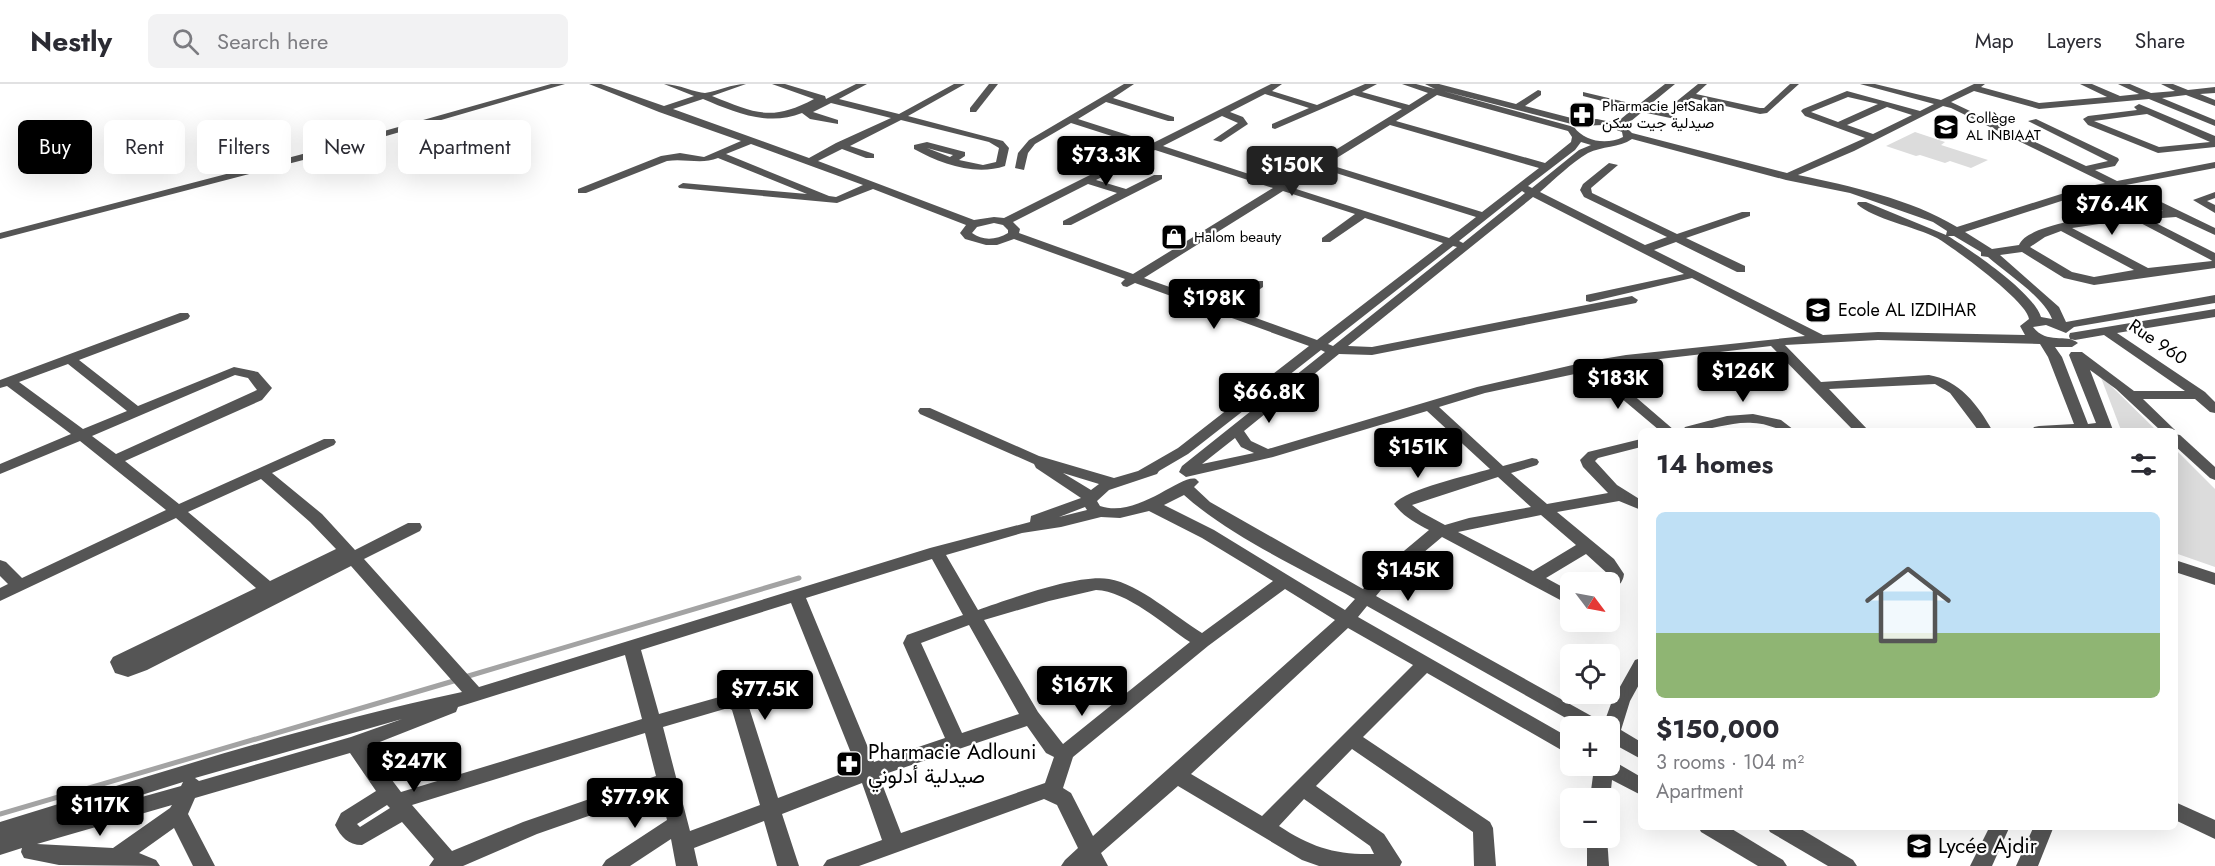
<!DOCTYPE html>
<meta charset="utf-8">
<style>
body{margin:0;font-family:Jost,Vazirmatn,sans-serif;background:#f2f2f3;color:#2b2b33;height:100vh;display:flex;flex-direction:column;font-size:22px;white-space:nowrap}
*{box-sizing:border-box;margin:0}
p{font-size:20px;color:#7c7c81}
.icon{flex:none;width:33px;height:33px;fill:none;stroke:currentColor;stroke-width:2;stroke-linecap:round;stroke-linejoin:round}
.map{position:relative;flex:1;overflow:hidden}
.details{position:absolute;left:1638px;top:344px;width:540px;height:402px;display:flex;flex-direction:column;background:#fff;border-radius:9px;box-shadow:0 6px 24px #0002}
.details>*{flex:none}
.guide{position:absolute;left:18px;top:36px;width:570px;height:54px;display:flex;gap:12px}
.needle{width:39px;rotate:122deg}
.controls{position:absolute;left:1560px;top:488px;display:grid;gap:12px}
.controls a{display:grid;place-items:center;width:60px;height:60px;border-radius:9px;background:#fff;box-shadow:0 6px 24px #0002;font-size:30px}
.price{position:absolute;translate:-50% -51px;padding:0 14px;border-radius:6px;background:#000;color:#fff;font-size:20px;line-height:39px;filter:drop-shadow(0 2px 3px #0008)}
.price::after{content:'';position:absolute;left:50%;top:36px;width:18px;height:14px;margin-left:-9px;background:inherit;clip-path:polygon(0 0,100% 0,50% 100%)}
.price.selected{background:#222;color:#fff}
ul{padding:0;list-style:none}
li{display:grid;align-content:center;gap:12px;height:318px;padding:0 18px}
li span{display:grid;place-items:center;height:186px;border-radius:9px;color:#555}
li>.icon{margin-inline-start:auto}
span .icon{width:108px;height:108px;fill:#fffc;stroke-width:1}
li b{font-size:26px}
h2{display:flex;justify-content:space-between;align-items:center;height:72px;padding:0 18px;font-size:26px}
.chip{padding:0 21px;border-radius:9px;background:#fff;box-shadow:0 6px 24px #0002;font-size:21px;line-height:54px}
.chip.selected{background:#000;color:#fff}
header{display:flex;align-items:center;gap:36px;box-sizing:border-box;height:84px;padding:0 30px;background:#fff;border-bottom:2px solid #e1e1e2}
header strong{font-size:28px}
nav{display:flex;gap:33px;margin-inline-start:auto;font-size:21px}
.search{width:420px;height:54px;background:#f2f2f3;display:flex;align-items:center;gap:15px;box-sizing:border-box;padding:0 21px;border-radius:9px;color:#7c7c81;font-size:22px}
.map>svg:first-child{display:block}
</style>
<header>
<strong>Nestly</strong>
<div class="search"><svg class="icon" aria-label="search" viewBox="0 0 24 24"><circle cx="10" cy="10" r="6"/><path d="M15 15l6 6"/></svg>Search here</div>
<nav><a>Map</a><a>Layers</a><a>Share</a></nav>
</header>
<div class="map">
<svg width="2215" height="782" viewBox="0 0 2215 782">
<rect width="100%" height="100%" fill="#fff"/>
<g fill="#dcdcdc">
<path d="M1915,48L1945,58L1941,61L1988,76L1971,84L1950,77L1945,79L1920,71L1916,72L1886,62Z"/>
<path d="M2100,291L2156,346H2121Z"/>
<path d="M2175,365L2215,405V483L2175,469Z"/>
</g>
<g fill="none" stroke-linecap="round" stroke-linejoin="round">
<g stroke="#a3a3a3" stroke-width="5">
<path d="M465,593L799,494"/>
<path d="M0,730L457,596"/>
</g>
<g fill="#555" fill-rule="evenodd">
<path d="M551,0H565L307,75L0,155V149L299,71Z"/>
<path d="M589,0H601L664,22L694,12L664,0C678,0 696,9 705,9C719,7 731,0 746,0L712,12C755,29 771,38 814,15L772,0H785L825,12L826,15L856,0H867L839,15L899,30L954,0H965L908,32L1003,57L1009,64L1005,82C975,92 941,80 914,65V61L927,58L965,68V72L959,76L983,81L996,78L999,64L989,58L901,36L850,62L874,70V74H866L842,65L818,77L974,136L994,133L1004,134L1146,63L1071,39L1035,60L1028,69L1024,86L1015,84L1018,69L1029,56L1124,0H1134L1113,14L1174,33V37H1168L1106,18L1078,35L1153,59L1271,0H1282L1272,7L1317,21L1365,0H1377L1362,8L1409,21L1428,9L1402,0H1416L1435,5L1425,0H1439L1516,20L1538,6L1541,7V11L1525,22L1579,36L1597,35L1616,39L1633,25L1583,12V8L1638,21L1665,0H1675L1647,23L1675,31V35L1642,28L1625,42L1632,49L1787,89L1865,54L1805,32L1801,27L1803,25L1847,7L1920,27L1934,20L1860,0H1875L1941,16L1974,0H1985L1981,3L2039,19L2107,13L2080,0H2092L2120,12L2139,10L2118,0H2130L2151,9L2175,7L2161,0H2173L2188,6L2215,3V9L2200,10L2215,16V22L2186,11L2162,14L2215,36V42L2149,15L2039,25L1974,7L1951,18L2086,82L2108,77L2028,37L2036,35L2118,74L2119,76L2115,82L2095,86L2117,97L2215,78V84L2126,101L2215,144V151L2176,133L2148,135L2215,169V184L2094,201L2064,194L2022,168L2000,171L2059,223L2066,238L2215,211V219L2074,243L2066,249L2046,241L2033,243C2047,261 2066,249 2078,259L2072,263H2055L2062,273L2088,340L2096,339L2069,271L2071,268H2082L2134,307H2185L2104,251L2075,256L2070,255L2069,252L2070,249L2215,225V233L2117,249L2205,308L2215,318V329L2210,328L2195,315H2143L2175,346H2160L2116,305L2090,286L2113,346H2032L2034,343L2039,342L2074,340L2048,273L2040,260L1878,256L1785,261L1821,298L1929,291C1959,296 1978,321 1992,346H1978L1950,309L1935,300L1829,305L1868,346H1853L1771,262L1626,279L1602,284L1674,346H1659L1589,287L1485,309L1439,323L1503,382L1532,374L1537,375L1539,378L1537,381L1511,389L1547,420L1608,409L1583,383L1580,376L1588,368L1641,355V363L1598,374L1595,377L1617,401L1641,416V426L1619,417L1557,428L1614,475L1624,490C1623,499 1618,503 1610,505V498H1602L1608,490L1586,470L1546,494L1570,507V520L1564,518L1442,453L1386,500L1376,512L1604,639L1612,617L1635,576L1641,574V597L1630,617L1621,646L1641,658V675L1610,658V642H1580L1367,522L1358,533L1570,654V671L1427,589L1363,653L1490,738L1493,744L1496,782H1474L1473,748L1352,665L1316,702L1384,750L1402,778L1400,782H1319L1302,776L1178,702L1101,769L1108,782H1061L1065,776L1078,764L1057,721L1044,715L859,782H823L827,776L882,756L862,699L782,730L799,782H777L764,737L694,764L698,782H676L671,755L630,782H602L606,776L667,736L660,707L537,750L463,782H429L434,775L402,738L362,761C348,761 341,753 335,741L341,729L376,707L350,669L195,714L188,730L215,782H193L174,744L139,769L156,776L160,782L59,781L24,774L21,768L22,764L0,771V738C153,691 305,641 462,608L351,482L147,586L128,593L115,589L110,578L113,573L256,504L176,434L0,517V504L8,500L0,492V476L6,478L22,494L166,426L80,357L0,390V380L71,350L7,302L0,304V296L180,229H188L190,232L188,235L79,276L138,322L234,283L258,288L272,304L262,316L125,377L179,420L324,355H334L336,358L334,361L272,389L322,430L355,466L408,439H420L422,443L420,447L364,475L479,603L930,464L1030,438L1031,432L1081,414L1036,384L1034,380L920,330L918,327L920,324H930L1039,372L1114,394L1138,387L1178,364L1309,262L1135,199L1127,203L1123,202L1121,199L1125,195L1014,155L997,161H986L965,155L960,149L966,141L873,105L837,119L679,104L678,102L683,99L807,110L718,74C701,81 685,74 667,77L586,109H578V105L661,72L680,69L704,73L741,57L659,28ZM1443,7L1579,42L1603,41L1622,48L1623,53C1607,61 1585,58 1574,43ZM1265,10L1309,24L1272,40V44L1275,45L1354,11L1402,25L1280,100L1163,62L1222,32L1238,39L1213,56L1221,58L1248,40L1243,33L1230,28ZM1437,11L1568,47L1572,53L1571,58L1545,79L1396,37ZM1848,13L1878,20L1838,38L1811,28ZM703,15C734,28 768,43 802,29L810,35L838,40V36L813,28L831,19L891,34L836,59L809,74L673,25ZM1943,22L1951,24L2105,99L2080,104L1957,143C1911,115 1850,102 1798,91L1854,67ZM1887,23L1912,31L1873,50L1847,41ZM1390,41L1539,84L1482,128L1327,80ZM1632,55L1786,96L1850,109L1933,138L1947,147L1946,151L1866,118H1858L1857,120C1873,135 1916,143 1937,154C1954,164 2028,218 2029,235L2020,242L2025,251L1878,248L1823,251L1654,166L1676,158L1737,188H1745V182L1686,154L1750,132V128H1742L1677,150L1592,109L1591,104L1618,81L1609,79L1583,100L1580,106L1584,113L1667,153L1645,161L1540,108C1555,95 1571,79 1588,69C1602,62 1619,64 1632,55ZM1581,58L1591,61L1579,66L1532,104L1528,102L1575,66ZM751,60L863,101L836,113L829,112L726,70ZM927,64L953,71L950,73ZM1155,66L1273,104L1133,190L1019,149L1020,145L1013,138L1088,100L1117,109L1063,137V141H1071L1162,95V91H1154L1126,105L1096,96ZM1320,84L1476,133L1449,154L1290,103ZM2114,103L2163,127C2136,128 2030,135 2019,161L1992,165L1965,148L2086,109ZM1283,107L1355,130L1322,154V158H1330L1365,134L1443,159L1317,256L1231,225L1263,203V197H1255L1221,221L1144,194ZM1522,107L1525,109L1463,159L1459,157ZM1533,113L1684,190L1586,211V217L1590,218L1692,194L1805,252L1626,271L1590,277L1477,303L1268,365L1251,357L1244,347L1339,270L1372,271L1636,219L1638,216L1632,212L1372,263L1348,262ZM2133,135L2211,176L2212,177L2148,184L2072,144ZM994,139L1003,141L1008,146V149C996,156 983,157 972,149L977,143ZM2061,147L2134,186L2094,193L2072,188L2030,163L2045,153ZM1948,152H1954L1981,168V172L1988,173C2006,189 2044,213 2052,235L2041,233C2033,208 1972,167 1948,152ZM1453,162L1457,163L1333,262L1328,260ZM1321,266L1325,268L1182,382L1179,388L1186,393L1273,373L1427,327L1490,385C1470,391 1406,405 1394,420C1403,432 1415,439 1429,446L1374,492L1363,505L1210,418L1194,403L1199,398L1196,395C1180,390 1138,435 1100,422L1097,417L1109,406L1157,390L1159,387L1188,370ZM68,280L127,327L83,345L19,298ZM235,291L248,294L257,306L116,370L92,352ZM1235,354L1241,363L1254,369L1202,380ZM1063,389L1099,400L1091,406ZM1498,393L1531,423L1469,434L1445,441L1421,428L1412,421ZM261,395L310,438L336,465L270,497L188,428ZM1184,411C1231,453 1299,483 1355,515L1345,526L1214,446L1164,421ZM1085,423L1087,426L1059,433ZM1149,427L1202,454L1273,497L1202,549C1176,533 1139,500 1109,495C1077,490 1010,515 978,526L946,471L1022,449L1061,443L1101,433L1120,434ZM1541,431L1576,461L1533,487L1458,448ZM932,475L963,531L907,551L903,559L945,654L874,678L806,514ZM1285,505L1335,536L1093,752L1071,709L1063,704L1073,673L1208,562ZM1096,506C1127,507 1164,541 1190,558L1063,660L1038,628L984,536L1049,517ZM791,519L857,684L778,714L747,617L730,610L659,630L641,566ZM969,541L1019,630L962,649L921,559ZM1348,544L1413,581L1262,732L1191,690ZM625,571L642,635L401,708L367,663L456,628L458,623ZM728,624L732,626L760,721L690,747L663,643ZM402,635L351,653L199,697L195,694ZM1027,642L1046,669L1054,673L1045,699L901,749L879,692ZM645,649L656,692L523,738L452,767L412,721ZM183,698L181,702L81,730ZM1304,715L1370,762L1374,770C1335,771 1311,763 1279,742ZM172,721L170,724L113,764L37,760ZM387,721L390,724L360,743L357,740Z"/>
<path d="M989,0H998L976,28H970V24Z"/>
<path d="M1698,0H1707L1696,10L1760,24H1764L1790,0H1799L1767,29L1760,30L1691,14L1678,25H1672V21Z"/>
<path d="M2139,20L2215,52V63L2158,69L2088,41L2083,35L2088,32L2137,26L2134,23ZM2147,30L2210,58L2159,63L2094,37Z"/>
<path d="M2215,108V114L2207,117L2215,121V129L2193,116Z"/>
<path d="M1753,330L1781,336L1794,346C1779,348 1768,339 1753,339C1729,337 1707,349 1683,346L1685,343L1727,332Z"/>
<path d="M2175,350L2180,351L2215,383V396L2210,394L2175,362Z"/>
<path d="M2175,476L2215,489V501L2175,488Z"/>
<path d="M1610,675L1641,693V711L1612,696L1610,715L1590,714L1594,684L1592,681H1610Z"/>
<path d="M2175,718L2215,736V755L2175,736Z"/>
<path d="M1698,742H1727L1783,776L1787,782H1758L1701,748Z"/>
<path d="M1767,742H1796L1853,776L1857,782H1828L1770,748Z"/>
<path d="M1990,742H2010L1992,782H1970Z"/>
<path d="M2034,742H2054L2038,782H2016Z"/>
<path d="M1587,753H1607L1609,782H1587Z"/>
</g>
</g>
<defs>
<g id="pharmacy-square" transform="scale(1.35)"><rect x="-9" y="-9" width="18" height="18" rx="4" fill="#000" stroke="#fff"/><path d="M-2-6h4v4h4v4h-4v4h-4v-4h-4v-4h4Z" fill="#fff"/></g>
<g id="school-square" transform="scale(1.35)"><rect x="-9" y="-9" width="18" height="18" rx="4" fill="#000" stroke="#fff"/><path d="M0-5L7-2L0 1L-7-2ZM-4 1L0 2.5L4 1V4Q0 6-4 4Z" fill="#fff"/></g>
<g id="shop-square" transform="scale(1.35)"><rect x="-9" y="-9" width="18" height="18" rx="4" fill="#000" stroke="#fff"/><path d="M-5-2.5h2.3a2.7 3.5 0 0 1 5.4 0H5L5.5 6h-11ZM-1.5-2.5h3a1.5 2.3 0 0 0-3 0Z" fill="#fff"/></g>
</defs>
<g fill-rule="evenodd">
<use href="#pharmacy-square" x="1582" y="31"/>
<use href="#school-square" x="1946" y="43"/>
<use href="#shop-square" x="1174" y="153"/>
<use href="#school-square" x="1818" y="226"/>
<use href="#pharmacy-square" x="849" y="680"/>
<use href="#school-square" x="1919" y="762"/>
</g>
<g text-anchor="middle" stroke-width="4.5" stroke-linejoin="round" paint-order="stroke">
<g font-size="15" fill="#000" stroke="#fff" text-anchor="start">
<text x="1602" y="27">Pharmacie JetSakan<tspan x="1602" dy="17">صيدلية جيت سكن</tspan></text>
<text x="1966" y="39">Collège<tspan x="1966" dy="17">AL INBIAAT</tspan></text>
<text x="1194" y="158">Halom beauty</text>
</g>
<g font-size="18" fill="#000" stroke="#fff" text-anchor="start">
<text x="1838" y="232">Ecole AL IZDIHAR</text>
</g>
<g font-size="18" fill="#000" stroke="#fff">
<text transform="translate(2158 258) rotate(34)" y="6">Rue 960</text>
</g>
<g font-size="21" fill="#000" stroke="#fff" text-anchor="start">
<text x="868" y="675">Pharmacie Adlouni<tspan x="868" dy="24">صيدلية أدلوني</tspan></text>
<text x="1938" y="769">Lycée Ajdir</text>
</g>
</g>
</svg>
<div class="controls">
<a><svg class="needle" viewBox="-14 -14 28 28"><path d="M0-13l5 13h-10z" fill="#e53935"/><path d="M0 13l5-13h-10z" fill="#7c7c81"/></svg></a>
<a><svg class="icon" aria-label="locate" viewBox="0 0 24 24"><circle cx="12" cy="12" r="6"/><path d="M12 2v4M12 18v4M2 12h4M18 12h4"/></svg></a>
<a>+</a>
<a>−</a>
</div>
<b class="price" style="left:1106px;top:103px">$73.3K</b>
<b class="price selected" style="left:1292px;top:113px">$150K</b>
<b class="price" style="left:2112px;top:152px">$76.4K</b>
<b class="price" style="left:1214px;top:246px">$198K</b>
<b class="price" style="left:1743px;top:319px">$126K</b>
<b class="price" style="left:1618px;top:326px">$183K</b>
<b class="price" style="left:1269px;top:340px">$66.8K</b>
<b class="price" style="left:1418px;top:395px">$151K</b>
<b class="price" style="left:1408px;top:518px">$145K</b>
<b class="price" style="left:1082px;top:633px">$167K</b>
<b class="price" style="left:765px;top:637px">$77.5K</b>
<b class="price" style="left:414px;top:709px">$247K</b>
<b class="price" style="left:635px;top:745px">$77.9K</b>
<b class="price" style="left:100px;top:753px">$117K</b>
<div class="guide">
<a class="chip selected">Buy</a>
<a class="chip">Rent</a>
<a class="chip">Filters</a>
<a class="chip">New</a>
<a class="chip">Apartment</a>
</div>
<section class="details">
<h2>14 homes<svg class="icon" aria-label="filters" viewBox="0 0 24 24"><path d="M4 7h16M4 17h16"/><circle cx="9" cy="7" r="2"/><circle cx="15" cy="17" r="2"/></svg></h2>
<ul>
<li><span style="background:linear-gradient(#bfe0f5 65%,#8fb573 0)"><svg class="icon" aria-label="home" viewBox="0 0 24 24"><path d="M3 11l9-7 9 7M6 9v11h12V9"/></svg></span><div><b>$150,000</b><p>3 rooms · 104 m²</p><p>Apartment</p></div></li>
</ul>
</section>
</div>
